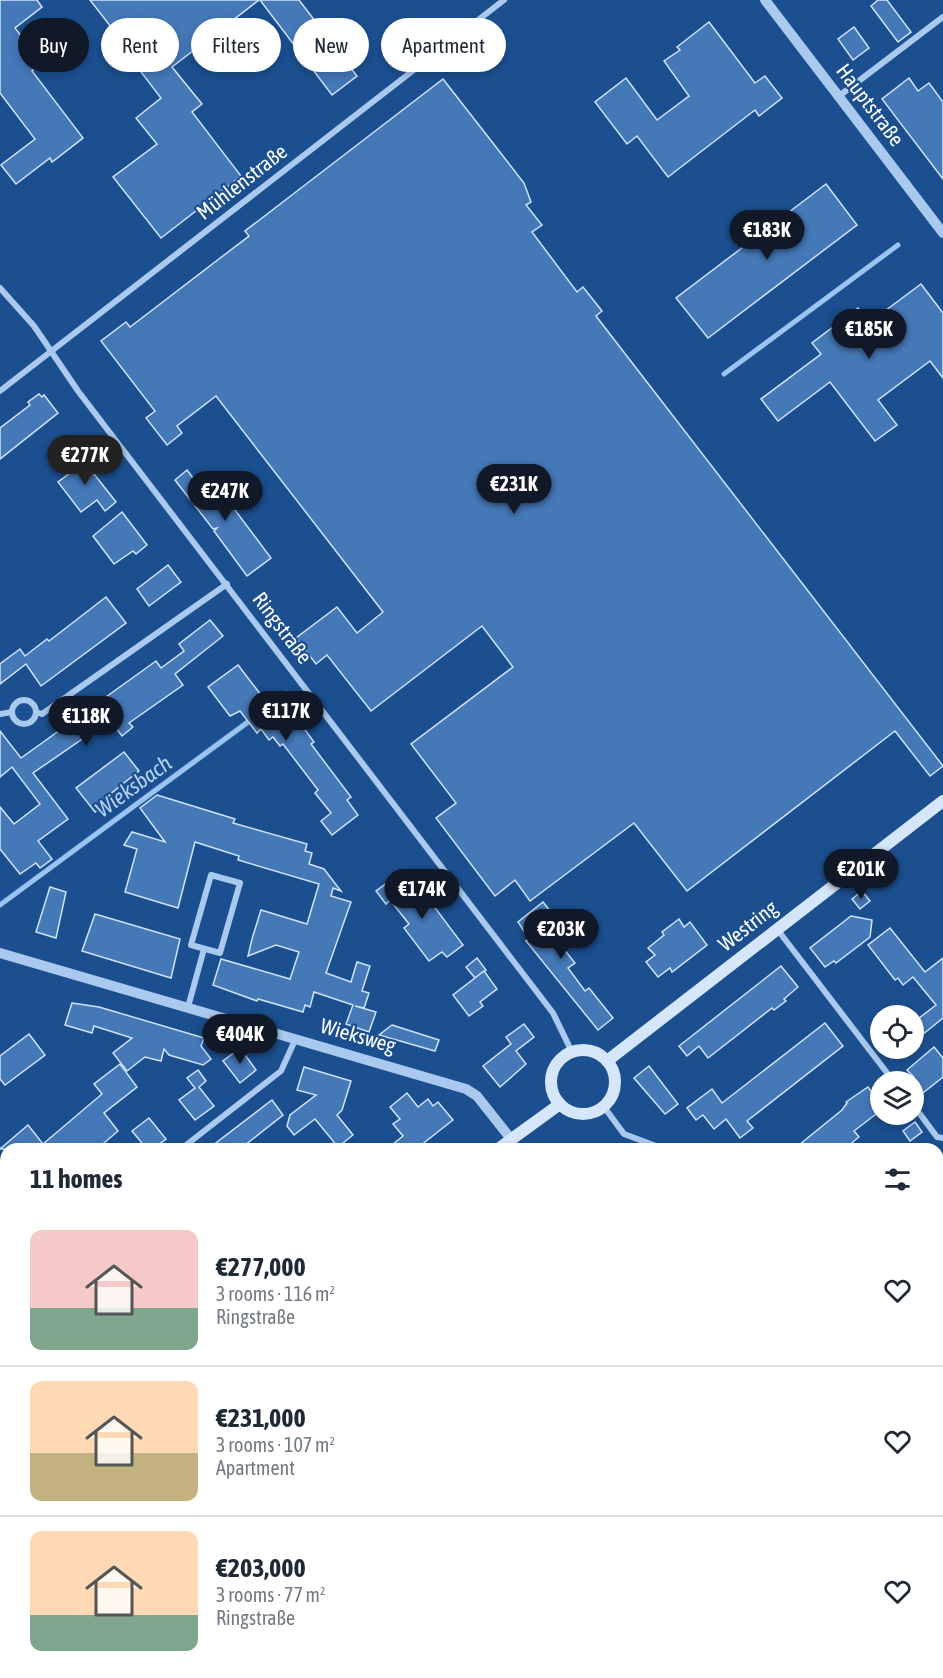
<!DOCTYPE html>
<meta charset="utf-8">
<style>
body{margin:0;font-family:"Asap Condensed",sans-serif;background:#f2f2f3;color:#1f2937;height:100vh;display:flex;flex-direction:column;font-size:22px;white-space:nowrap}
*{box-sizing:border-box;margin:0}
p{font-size:20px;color:#747a83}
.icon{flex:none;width:33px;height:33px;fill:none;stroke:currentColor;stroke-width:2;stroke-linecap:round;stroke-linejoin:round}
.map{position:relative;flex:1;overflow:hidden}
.drawer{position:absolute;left:0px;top:1143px;width:944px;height:536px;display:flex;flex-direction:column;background:#fff;border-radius:18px 18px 0 0;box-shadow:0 3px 9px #0003}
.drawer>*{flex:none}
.hud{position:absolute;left:18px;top:18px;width:600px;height:54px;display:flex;gap:12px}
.controls{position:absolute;left:870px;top:1005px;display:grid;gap:12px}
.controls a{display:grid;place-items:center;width:54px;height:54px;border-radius:50%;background:#fff;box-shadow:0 3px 9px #0003;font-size:30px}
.price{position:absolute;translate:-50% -51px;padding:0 14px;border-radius:21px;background:#111827;color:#fff;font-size:20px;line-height:39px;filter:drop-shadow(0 2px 3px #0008)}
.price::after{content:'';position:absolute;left:50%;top:36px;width:18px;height:14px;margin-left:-9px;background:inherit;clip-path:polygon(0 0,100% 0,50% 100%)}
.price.active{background:#222;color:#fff}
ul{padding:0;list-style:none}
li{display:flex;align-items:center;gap:18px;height:150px;padding:0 30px}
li+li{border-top:2px solid #e0e1e3}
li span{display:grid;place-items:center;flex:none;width:168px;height:120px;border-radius:12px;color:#555}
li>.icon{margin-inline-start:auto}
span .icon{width:72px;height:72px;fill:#fffc;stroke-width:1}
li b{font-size:26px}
h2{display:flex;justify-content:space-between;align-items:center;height:72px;padding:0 30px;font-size:26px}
.pill{padding:0 21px;border-radius:27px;background:#fff;box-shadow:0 3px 9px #0003;font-size:21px;line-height:54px}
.pill.active{background:#111827;color:#fff}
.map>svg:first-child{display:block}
</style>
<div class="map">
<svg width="943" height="1678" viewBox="0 0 943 1678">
<rect width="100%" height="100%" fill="#1b4f8f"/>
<g fill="#2e69ad">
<path d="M287,689L291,695L0,907V901Z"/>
<path d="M686,1672H725V1673L719,1678H681Z"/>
</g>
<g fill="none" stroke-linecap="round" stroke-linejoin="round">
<g stroke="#9cc4f0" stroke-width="5">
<path d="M724,374L898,245"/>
<path d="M265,710L285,694"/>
<path d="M0,905L252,719"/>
</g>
</g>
<g fill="#4478b7" stroke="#cfe3fa" stroke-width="1.5">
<path d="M0,0H37L42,7L15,28L42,63L32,71L83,138L52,162L50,158L16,184L1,165L35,139L0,93Z"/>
<path d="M90,0H259L172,67L202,104L192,112L241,176L161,238L113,177L157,144L136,118L161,98L112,34L115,32Z"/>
<path d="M260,0H299L357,76L332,95Z"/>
<path d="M878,0H887L911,32L898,42L871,6Z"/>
<path d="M709,22L755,83L765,76L782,98L759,116L755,110L668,177L637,136L627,144L595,102L626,78L657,120L689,96L664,61L680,50L677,47Z"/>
<path d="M854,27L869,48L853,60L838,39Z"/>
<path d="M909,78L918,91L929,83L943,102V179L882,99Z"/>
<path d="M443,79L524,183L531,202L526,205L542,225L532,232L577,292L583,287L602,311L596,316L943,766L930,776L895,731L687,891L634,823L530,901L515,880L495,896L436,818L456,803L411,744L513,667L482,626L371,711L327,655L316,664L296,638L337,607L357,633L383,612L216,396L177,426L182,433L167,445L146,418L155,411L101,341L126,322L130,327L249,236L245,231Z"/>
<path d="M826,184L857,225L708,338L676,298Z"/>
<path d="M921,284L943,313V378L930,361L878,400L897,425L875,441L830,382L778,421L761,399L821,354L812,343L858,308L870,322Z"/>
<path d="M39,394L42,397L44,395L58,413L0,459V428L30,405L28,402Z"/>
<path d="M76,451L116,502L105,511L97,500L81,512L58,482L74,470L65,459Z"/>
<path d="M187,470L196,482L208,474L271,558L247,576L214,531L217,528L213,529L175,480Z"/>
<path d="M122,512L147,545L136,554L133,551L114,564L93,536Z"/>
<path d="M168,565L181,582L149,606L137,589Z"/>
<path d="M106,597L126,623L41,686L26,664L0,684V664L20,649L25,656L47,639L49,641Z"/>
<path d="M210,620L223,636L175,674L183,685L129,723L133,727L122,736L110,720L33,773L68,819L38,841L52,859L40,868L36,863L20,874L0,849V807L14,824L40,804L12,767L0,777V731L21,758L156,661L161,668L184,651L179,644Z"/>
<path d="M238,665L278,717L289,708L314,742L311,744L351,797L347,800L358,815L332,835L321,821L331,813L315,793L318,790L283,744L280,746L273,737L269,740L261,729L257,733L240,711L230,716L208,687Z"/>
<path d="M124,752L139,771L103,800L106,804L95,812L76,788Z"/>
<path d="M157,795L235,819L233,823L307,844L305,851L312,853L309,864L324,869L341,891L333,888L331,896L351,902L326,973L351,982L357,962L370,966L362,991L369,993L364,1008L355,1006L376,1012L369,1032L346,1024L353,1005L314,992L310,1007L305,1005L303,1012L258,999L257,1001L213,985L221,959L290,979L299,952L276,945L248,956L252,939L261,910L307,924L319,884L238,860L239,856L195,842L178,908L125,892L137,849L124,845L132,832L165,842L140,808Z"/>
<path d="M391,880L400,892L415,881L463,945L447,957L442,952L429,961L404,928L409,924L390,900L386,904L376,891Z"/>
<path d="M50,887L66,892L56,938L36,932Z"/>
<path d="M862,891L870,901L860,909L852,899Z"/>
<path d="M543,902L573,940L563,948L575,963L568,968L585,991L589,988L613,1018L598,1030L526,941L529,939L518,922Z"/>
<path d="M95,914L180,939L171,978L82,951Z"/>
<path d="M851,916L872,920L870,937L836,963L834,961L825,967L810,948Z"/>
<path d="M679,919L684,927L690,922L707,945L672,972L670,968L658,977L646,962L655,955L648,948L664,935L662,932Z"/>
<path d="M890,928L925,972L943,958V1018L922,1035L914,1022L936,1005L913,977L903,985L898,978L895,980L868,945Z"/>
<path d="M477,958L486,970L475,978L466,967Z"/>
<path d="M781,966L798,987L784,999L786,1001L774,1010L772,1008L708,1058L699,1046L687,1056L679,1046Z"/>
<path d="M484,971L497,989L480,1002L483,1006L469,1016L453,995Z"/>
<path d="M72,1003L99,1007L204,1038L201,1046L211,1059L203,1065L169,1055L164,1049L161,1061L145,1057L127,1071L113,1053L132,1038L94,1026L92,1033L65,1025Z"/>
<path d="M825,1023L843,1046L747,1121L753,1128L740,1138L726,1119L714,1129L703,1115L696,1120L687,1108L712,1089L722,1103Z"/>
<path d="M524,1024L534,1037L516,1051L526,1064L500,1087L483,1066L511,1044L506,1037Z"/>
<path d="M392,1025L439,1040L435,1051L379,1035Z"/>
<path d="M29,1034L45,1055L5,1085L0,1079V1056Z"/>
<path d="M934,1047L943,1058V1077L914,1100V1077L907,1070Z"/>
<path d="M240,1048L256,1070L240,1083L223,1061Z"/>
<path d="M120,1064L137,1087L104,1113L118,1131L104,1143L109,1149H0L28,1125L43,1144L102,1094L94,1084Z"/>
<path d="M649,1066L678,1104L665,1114L634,1078Z"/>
<path d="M304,1067L351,1081L342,1110L337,1115L353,1135L338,1147L315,1119L294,1135L287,1126L290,1115L316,1095L297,1090Z"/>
<path d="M198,1070L206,1081L199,1087L214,1106L195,1120L179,1100L195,1088L187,1078Z"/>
<path d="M868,1087L880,1104V1111L854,1131L859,1137L844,1149H794L842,1110L847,1103L846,1102Z"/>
<path d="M407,1093L418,1107L428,1099L433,1106L438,1102L453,1120L416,1149H387L403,1136L393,1124L400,1119L390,1107Z"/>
<path d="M272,1100L283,1115L240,1149H208Z"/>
<path d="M149,1118L166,1139L152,1149H147L132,1131Z"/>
<path d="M915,1122L922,1132L910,1141L903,1131Z"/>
</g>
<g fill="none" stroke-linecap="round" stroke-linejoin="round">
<g stroke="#a9c9ee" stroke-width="6">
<path d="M839,96L943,17"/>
<path d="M0,288L34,326L78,391L553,1013L572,1052"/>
<path d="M0,391L504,0"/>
<circle cx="24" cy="712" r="12"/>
<path d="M36,712L42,714L227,584"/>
<path d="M0,714L12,712"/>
<path d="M211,875L240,883L220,953L191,945Z"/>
<path d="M777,929L894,1082"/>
<path d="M188,1007L204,949"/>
<path d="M914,1106L937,1137L943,1138"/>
<path d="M604,1107L624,1134L664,1149"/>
<path d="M181,1149L281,1071L296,1038"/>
<path d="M938,1230L943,1231"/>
<path d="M0,1290L6,1285"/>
<path d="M938,1441L943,1420"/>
<path d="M0,1484L6,1491"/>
<path d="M938,1538L943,1539"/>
<path d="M0,1541L6,1537"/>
<path d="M428,1672L432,1678"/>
<path d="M98,1678L105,1672"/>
<path d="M561,1678L566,1672"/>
<path d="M867,1678L871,1672"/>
</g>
<g stroke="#a9c9ee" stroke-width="10">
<path d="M765,0L943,233"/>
<path d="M0,953L466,1089L477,1096L511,1139"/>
</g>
<g stroke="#d6e6fa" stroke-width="12">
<circle cx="583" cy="1082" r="32"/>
<path d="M607,1061L943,801"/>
<path d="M498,1149L560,1104"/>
<path d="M144,1672L149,1678"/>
</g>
</g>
<g text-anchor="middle" stroke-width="4.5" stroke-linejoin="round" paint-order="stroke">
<g font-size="21" fill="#fff" stroke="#1b4f8f">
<text transform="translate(870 105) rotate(53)" y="7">Hauptstraße</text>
<text transform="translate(242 182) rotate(-38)" y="7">Mühlenstraße</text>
<text transform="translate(282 628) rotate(53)" y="7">Ringstraße</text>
<text transform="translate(748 926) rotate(-38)" y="7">Westring</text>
<text transform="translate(358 1036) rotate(16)" y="7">Wieksweg</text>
</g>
<g font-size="22" font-style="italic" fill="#b5d3f5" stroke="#1b4f8f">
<text transform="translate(133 786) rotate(-36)" y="8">Wieksbach</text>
</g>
</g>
</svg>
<div class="controls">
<a><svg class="icon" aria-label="locate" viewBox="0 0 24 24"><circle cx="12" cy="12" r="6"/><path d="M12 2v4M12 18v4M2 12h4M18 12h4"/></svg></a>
<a><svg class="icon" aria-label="layers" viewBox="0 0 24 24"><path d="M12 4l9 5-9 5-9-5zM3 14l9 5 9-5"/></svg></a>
</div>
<b class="price" style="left:767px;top:261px">€183K</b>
<b class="price" style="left:869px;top:360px">€185K</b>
<b class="price active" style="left:85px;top:486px">€277K</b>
<b class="price" style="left:514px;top:515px">€231K</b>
<b class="price" style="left:225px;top:522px">€247K</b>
<b class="price" style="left:286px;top:742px">€117K</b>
<b class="price" style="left:86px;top:747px">€118K</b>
<b class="price" style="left:861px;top:900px">€201K</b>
<b class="price" style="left:422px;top:920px">€174K</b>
<b class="price" style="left:561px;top:960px">€203K</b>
<b class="price" style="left:240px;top:1065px">€404K</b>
<div class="hud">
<a class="pill active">Buy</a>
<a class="pill">Rent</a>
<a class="pill">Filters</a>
<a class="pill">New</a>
<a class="pill">Apartment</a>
</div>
<section class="drawer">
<h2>11 homes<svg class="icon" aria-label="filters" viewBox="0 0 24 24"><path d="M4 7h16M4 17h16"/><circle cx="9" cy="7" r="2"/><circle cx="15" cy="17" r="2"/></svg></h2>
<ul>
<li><span style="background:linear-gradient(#f6c9c9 65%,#7fa58c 0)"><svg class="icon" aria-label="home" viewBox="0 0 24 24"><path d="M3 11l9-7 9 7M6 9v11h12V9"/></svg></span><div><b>€277,000</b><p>3 rooms · 116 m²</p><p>Ringstraße</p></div><svg class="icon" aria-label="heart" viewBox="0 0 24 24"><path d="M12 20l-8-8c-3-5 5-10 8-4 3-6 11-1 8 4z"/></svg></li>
<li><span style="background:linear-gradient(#ffd9b3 60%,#c2b280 0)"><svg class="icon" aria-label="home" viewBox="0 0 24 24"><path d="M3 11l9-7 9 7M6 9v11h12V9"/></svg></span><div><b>€231,000</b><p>3 rooms · 107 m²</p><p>Apartment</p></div><svg class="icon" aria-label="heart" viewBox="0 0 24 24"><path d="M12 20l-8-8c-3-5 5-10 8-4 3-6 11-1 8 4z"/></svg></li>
<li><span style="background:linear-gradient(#ffd9b3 70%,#7fa58c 0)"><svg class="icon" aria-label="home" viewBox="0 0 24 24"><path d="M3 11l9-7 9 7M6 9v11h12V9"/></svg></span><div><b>€203,000</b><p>3 rooms · 77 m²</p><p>Ringstraße</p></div><svg class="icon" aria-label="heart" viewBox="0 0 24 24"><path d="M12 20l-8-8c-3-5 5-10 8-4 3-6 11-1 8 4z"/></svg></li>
</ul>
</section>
</div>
